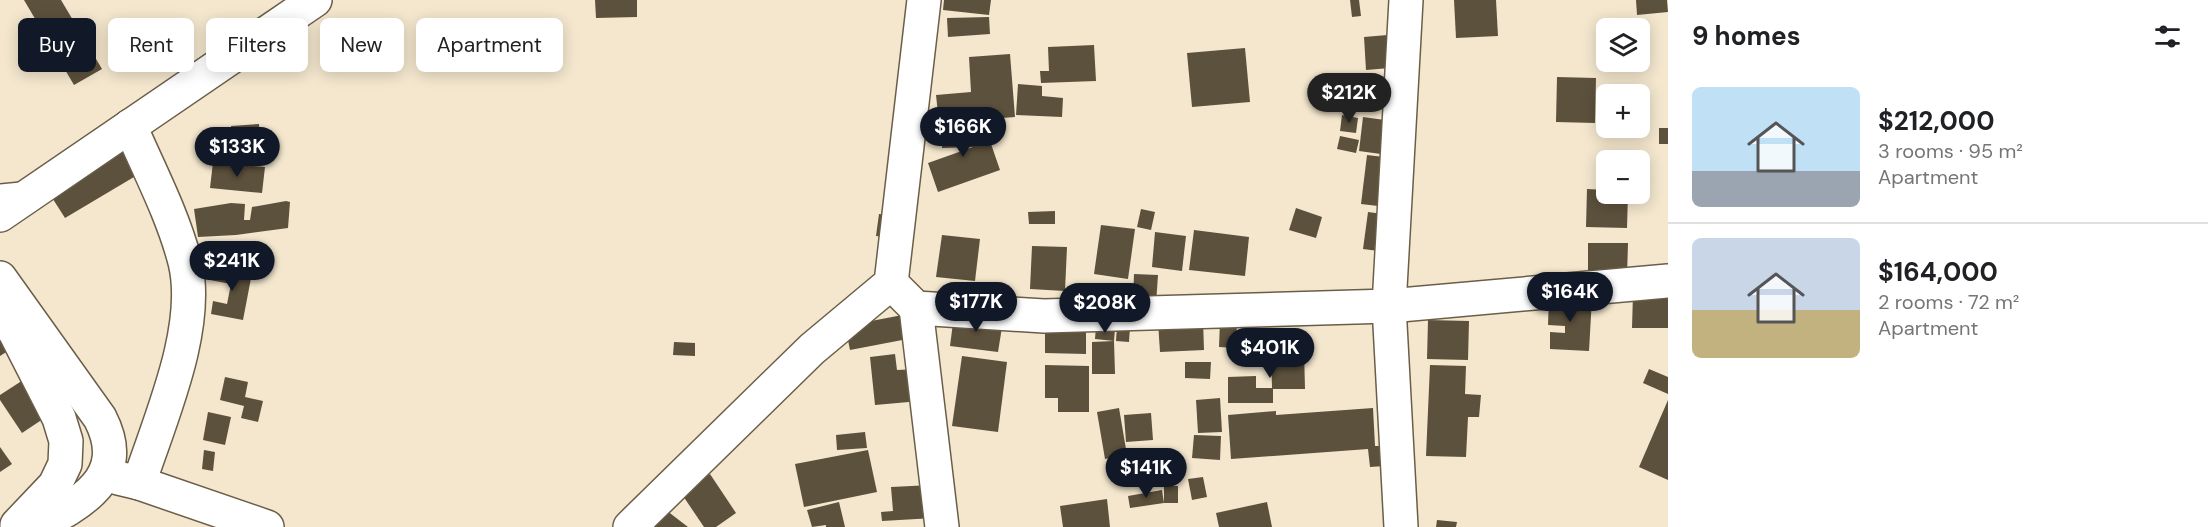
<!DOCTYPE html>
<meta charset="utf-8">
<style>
body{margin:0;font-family:"DM Sans",sans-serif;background:#f6f6f6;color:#202124;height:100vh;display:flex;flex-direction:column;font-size:22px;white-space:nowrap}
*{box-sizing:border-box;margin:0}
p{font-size:20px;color:#757577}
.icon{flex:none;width:33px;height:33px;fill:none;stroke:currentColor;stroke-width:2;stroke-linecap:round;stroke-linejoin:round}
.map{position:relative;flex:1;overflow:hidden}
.details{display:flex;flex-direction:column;background:#fff;width:540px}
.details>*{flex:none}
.banner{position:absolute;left:18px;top:18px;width:570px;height:54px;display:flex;gap:12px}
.fabs{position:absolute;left:1596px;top:18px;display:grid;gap:12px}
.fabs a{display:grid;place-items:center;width:54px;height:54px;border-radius:9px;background:#fff;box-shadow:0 3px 15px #0003;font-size:30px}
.price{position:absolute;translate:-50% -51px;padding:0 14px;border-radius:21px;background:#111827;color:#fff;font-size:20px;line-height:39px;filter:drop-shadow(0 2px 3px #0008)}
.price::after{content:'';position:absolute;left:50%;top:36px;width:18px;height:14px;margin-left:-9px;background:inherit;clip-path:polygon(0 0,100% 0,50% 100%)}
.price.active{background:#222;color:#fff}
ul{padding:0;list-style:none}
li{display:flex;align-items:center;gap:18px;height:150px;padding:0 24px}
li+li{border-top:2px solid #e0e0e0}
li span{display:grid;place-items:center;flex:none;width:168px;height:120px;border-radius:9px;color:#555}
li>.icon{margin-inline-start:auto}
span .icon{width:72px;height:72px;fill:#fffc;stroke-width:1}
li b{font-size:26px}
h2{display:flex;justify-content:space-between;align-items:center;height:72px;padding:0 24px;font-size:26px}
.chip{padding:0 21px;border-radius:9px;background:#fff;box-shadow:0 3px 15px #0003;font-size:21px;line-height:54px}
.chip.active{background:#111827;color:#fff}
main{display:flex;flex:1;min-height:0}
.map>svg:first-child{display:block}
</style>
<main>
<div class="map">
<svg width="1668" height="527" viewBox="0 0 1668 527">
<rect width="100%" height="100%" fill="#f4e7ce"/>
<g fill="#5c513c">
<path d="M24,0H61L102,69L74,85Z"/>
<path d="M595,0H637V17L596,18Z"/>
<path d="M944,0H991L989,15L943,10Z"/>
<path d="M1350,0H1359L1361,16L1352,17Z"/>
<path d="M1454,0H1496L1498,36L1456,38Z"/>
<path d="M1636,0H1667L1668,12L1637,15Z"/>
<path d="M989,17L990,34L948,37L947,18Z"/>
<path d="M1411,33L1414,66L1366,70L1364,37Z"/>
<path d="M1094,45L1096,81L1041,83L1040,71H1049L1048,47Z"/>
<path d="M1245,48L1250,102L1192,107L1187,53Z"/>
<path d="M1010,54L1015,117L939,123L936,95L971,92L969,57Z"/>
<path d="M1557,77L1596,78L1595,123L1556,122Z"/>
<path d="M1018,84L1042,86V96L1063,98L1062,117L1016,115Z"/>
<path d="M1342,115L1358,118L1356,133L1340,131Z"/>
<path d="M1363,117L1414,124L1410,158L1359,151Z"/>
<path d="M259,124L261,159L234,161L231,126Z"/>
<path d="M980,125L981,144L990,141L1000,170L938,192L928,163L973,147L942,148L941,127Z"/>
<rect x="1659" y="128" width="9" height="16"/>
<path d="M1340,136L1359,140L1356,153L1337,149Z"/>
<path d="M125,151L139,174L65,218L51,196Z"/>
<path d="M1367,155L1409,160L1404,209L1361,204Z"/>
<path d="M213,162L265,167L262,193L210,188Z"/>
<path d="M1587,189L1606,190V194H1628L1627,228L1586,227Z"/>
<path d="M286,201L290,202L288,228L236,235L198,237L194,209L231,203L245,204L244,220H250L252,207Z"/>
<path d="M1296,208L1322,217L1316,238L1289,230Z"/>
<path d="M1141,209L1155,212L1151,230L1137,227Z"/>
<path d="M1055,211V224H1029L1028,212Z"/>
<path d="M1368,212L1398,216L1394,253L1363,249Z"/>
<path d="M879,214L901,216L898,239L876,236Z"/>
<path d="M1101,225L1135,229L1128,279L1094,274Z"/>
<path d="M1194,230L1249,237L1245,276L1189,270Z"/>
<path d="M1155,232L1186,236L1182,271L1152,267Z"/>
<path d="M942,235L980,239L975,281L936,277Z"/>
<path d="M1588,243H1628L1627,275H1588Z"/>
<path d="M1032,246L1067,247L1065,291L1030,289Z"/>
<path d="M213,265L252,273L243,320L211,314L213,301L227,304L231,284L210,280Z"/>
<path d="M1134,274L1158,275L1156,304L1133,303Z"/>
<path d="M1633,294H1668V328H1632Z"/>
<path d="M1549,296L1592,298L1589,351L1550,349V332L1565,333V326L1548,325Z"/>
<path d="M913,313L918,337L850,350L845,326Z"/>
<path d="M954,315L1003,321L998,352L950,346Z"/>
<path d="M1203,320L1204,350L1160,352L1158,322Z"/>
<path d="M1428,320L1469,321L1468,360L1427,359Z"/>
<path d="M1220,321H1237L1236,348L1219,347Z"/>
<path d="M1045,322L1086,323V354L1045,353Z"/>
<path d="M0,325L14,347L0,356Z"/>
<path d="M1096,326L1115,329L1114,341L1095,339Z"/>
<path d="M1117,326L1130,327L1129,342L1116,341Z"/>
<path d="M1114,341L1115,374H1092V342Z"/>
<path d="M674,342L695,343V356L673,355Z"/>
<path d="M1271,350H1304L1305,389H1273V403H1228V377L1256,376V388H1272Z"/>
<path d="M895,354L897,370L917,369L920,401L875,405L870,357Z"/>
<path d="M962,356L1007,362L998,432L952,426Z"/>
<path d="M1185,362H1211L1210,379L1185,378Z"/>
<path d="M1045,365L1089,366V412H1058V398H1045Z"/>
<path d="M1430,365L1466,366L1465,394L1481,395L1479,417H1468L1466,457L1426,456Z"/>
<path d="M1649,369L1668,377V394L1643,383Z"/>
<path d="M34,373L58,409L22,433L0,400V395Z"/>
<path d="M225,377L248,382L245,397L263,401L258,422L241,418L244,406L220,400Z"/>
<path d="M1220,398L1222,432L1198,433L1196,400Z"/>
<path d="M1668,400V480L1639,467Z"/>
<path d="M1409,406L1413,464L1370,467L1368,449L1231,459L1228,415L1276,411V415L1373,408L1375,446H1380L1377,408Z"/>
<path d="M1119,408L1127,455L1105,459L1097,412Z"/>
<path d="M208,412L231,417L225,445L203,440Z"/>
<path d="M1151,413L1153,440L1126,442L1124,415Z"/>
<path d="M865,432L867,448L837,450L836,435Z"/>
<path d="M1194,435L1221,436L1220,460L1192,458Z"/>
<path d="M0,447L12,464L0,472Z"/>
<path d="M204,450L215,452L213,471L202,469Z"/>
<path d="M868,450L877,492L804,507L795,464Z"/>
<path d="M710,474L736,513L716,527H704L681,493Z"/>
<path d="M1203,477L1207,497L1192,500L1188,479Z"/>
<path d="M932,485L934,518L882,521L881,512L893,511L891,487Z"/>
<rect x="1164" y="486" width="14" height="17"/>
<path d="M1162,490L1164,503L1130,508L1128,496Z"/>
<path d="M1107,499L1110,527H1063L1060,506Z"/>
<path d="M839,502L845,527H826V525L812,527L807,510Z"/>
<path d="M1267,502L1272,527H1219L1216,513Z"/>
<path d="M662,507L688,527H647Z"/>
<path d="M1437,520L1457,522L1456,527H1436Z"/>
</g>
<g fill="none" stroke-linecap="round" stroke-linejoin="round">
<g stroke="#6a5e49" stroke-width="36">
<g id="minor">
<path d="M130,126C149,170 173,215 185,262C201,328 160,419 139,483"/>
<path d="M0,215L315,0"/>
<path d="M891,283L916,308L1044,316L1389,306L1668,281"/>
<path d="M916,308L942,527"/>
<path d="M118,478L139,483L267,527"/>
<path d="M630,527L812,349L891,283L924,0"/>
<path d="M1401,527L1389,306L1406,0"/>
</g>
</g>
<g stroke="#6a5e49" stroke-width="36">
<g id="major">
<path d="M0,201L22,199"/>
<path d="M0,278L100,418C131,478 80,504 35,527"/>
<path d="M3,316L15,332L59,418L66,441L65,464L55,485L17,525"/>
</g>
</g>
<use href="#minor" stroke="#fff" stroke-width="33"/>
<use href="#major" stroke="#fff" stroke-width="33"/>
</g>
</svg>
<div class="fabs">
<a><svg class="icon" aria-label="layers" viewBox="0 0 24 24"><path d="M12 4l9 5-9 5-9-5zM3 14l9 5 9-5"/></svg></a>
<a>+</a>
<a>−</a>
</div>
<b class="price active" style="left:1349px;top:124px">$212K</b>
<b class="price" style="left:963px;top:158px">$166K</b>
<b class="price" style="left:237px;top:178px">$133K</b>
<b class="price" style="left:232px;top:292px">$241K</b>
<b class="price" style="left:1570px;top:323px">$164K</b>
<b class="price" style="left:976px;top:333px">$177K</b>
<b class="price" style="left:1105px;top:334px">$208K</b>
<b class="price" style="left:1270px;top:379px">$401K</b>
<b class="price" style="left:1146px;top:499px">$141K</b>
<div class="banner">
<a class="chip active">Buy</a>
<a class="chip">Rent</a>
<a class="chip">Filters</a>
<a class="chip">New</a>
<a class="chip">Apartment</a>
</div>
</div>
<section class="details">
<h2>9 homes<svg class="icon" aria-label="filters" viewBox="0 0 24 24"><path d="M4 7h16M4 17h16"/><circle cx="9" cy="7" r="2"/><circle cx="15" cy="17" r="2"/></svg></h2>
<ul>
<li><span style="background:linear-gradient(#bfe0f5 70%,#9aa5b1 0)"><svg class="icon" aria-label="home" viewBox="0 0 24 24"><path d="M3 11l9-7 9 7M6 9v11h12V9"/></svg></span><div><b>$212,000</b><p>3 rooms · 95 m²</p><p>Apartment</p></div></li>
<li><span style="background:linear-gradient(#c9d6e8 60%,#c2b280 0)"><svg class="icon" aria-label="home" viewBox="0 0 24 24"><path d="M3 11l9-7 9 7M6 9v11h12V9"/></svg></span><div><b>$164,000</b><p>2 rooms · 72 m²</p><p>Apartment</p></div></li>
</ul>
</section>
</main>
